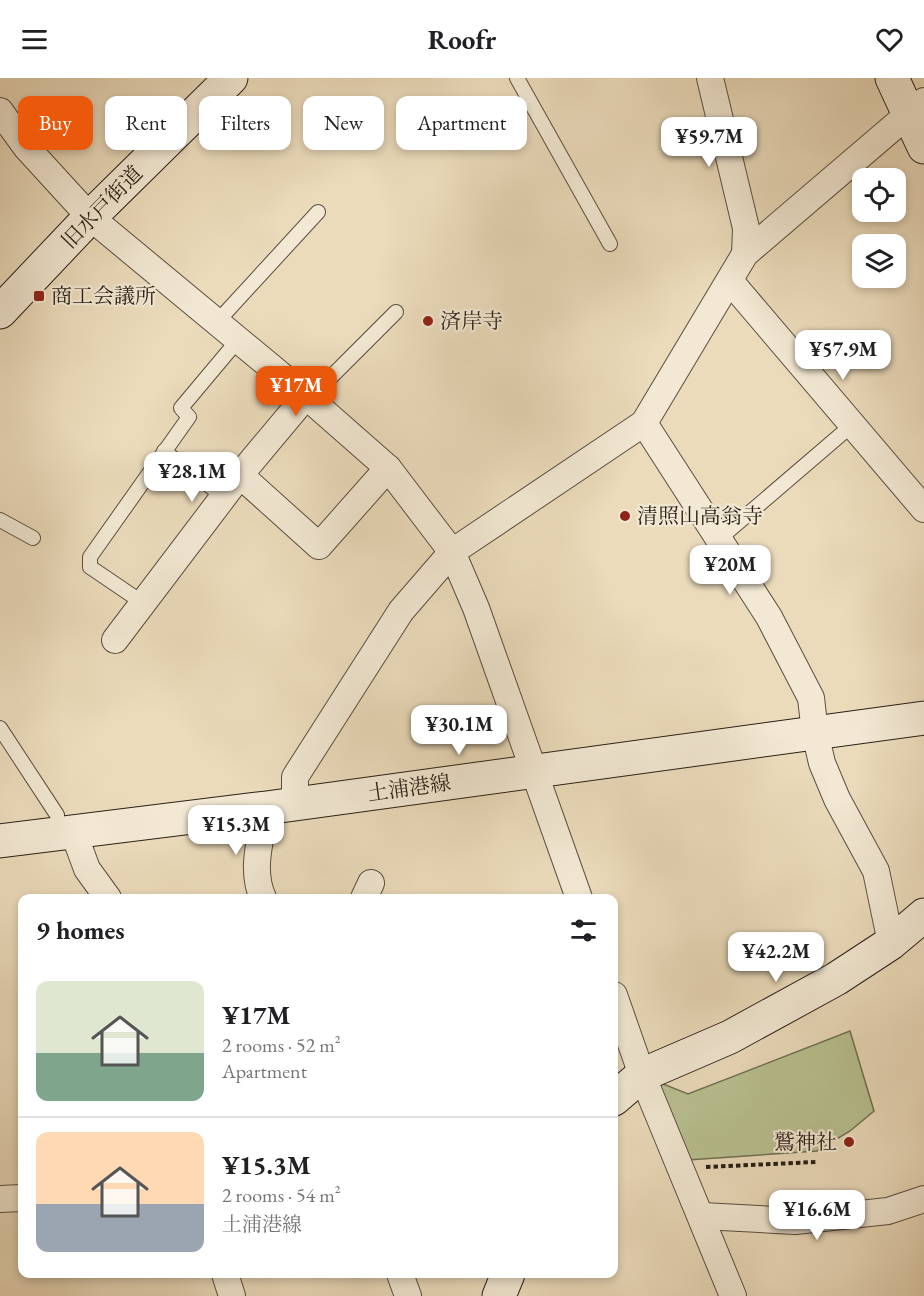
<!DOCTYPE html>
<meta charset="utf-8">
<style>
body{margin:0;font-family:"EB Garamond","Noto Serif JP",serif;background:#f6f6f6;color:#202124;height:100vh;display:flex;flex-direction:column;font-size:22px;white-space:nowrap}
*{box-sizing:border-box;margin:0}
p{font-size:20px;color:#757577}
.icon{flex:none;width:33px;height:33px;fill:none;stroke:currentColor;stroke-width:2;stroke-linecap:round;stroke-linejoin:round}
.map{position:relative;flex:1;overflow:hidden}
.side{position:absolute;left:18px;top:816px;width:600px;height:384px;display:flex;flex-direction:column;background:#fff;border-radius:12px;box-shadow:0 3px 9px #0003}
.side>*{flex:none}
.banner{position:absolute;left:18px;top:18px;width:600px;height:54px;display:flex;gap:12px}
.tools{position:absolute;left:852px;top:90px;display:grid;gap:12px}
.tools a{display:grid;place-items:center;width:54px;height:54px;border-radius:12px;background:#fff;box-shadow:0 3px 9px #0003;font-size:30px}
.price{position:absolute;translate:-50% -51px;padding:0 14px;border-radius:12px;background:#fff;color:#222;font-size:20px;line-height:39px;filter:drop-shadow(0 2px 3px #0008)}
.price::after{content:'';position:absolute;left:50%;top:36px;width:18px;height:14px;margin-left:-9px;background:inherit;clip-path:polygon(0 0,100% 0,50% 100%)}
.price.on{background:#ea580c;color:#fff}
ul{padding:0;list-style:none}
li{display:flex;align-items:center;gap:18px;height:150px;padding:0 18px}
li+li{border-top:2px solid #e0e0e0}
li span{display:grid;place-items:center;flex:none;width:168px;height:120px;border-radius:12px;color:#555}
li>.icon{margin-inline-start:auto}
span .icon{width:72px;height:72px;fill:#fffc;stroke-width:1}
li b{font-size:26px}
h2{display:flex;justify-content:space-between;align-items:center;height:72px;padding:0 18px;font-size:26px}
.chip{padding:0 21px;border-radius:12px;background:#fff;box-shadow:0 3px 9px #0003;font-size:21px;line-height:54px}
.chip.on{background:#ea580c;color:#fff}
header{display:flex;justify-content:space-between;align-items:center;height:78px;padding:0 18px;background:#fff;font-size:27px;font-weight:700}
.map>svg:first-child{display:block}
</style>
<header><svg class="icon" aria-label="menu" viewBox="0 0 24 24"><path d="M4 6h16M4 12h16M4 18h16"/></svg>Roofr<svg class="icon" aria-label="heart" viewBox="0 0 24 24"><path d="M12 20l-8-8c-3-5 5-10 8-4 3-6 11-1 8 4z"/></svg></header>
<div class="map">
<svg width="924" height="1218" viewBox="0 0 924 1218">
<rect width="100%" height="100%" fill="#ebdbbb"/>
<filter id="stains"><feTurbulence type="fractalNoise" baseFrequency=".00333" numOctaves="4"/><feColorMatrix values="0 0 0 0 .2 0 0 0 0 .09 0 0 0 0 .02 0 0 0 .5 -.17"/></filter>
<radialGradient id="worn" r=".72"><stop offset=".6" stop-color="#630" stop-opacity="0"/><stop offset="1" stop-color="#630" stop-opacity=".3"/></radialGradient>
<path fill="#b8c090" stroke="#707054" stroke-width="1.5" d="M850,953L874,1033L850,1053L817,1073L688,1082L656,1003L688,1016Z"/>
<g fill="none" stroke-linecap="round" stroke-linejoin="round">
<g stroke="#5a4e40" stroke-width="16">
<g id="lane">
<path d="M517,0L610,166"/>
<path d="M217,244L318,134"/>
<path d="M309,321L396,234"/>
<path d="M164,373L224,419"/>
<path d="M0,442L33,460"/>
<path d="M719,461L852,347"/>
<path d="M143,525L90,489V479L189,339L181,330L238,262"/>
<path d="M0,650L57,737"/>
</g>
</g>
<g stroke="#5a4e40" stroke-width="28">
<g id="street">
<path d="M710,0L746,150L745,176"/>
<path d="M0,33L26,69L90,139L306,318L388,390L452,474L476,530L579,820"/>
<path d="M730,203L924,431"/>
<path d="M240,397L319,468L388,390"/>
<path d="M115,562L240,397L306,318"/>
<path d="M295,726V699L401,533L452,474L644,345"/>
<path d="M73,753L87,791L108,820"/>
<path d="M263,820C250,792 261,760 266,730"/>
<path d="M364,820L371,805"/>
<path d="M891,865L876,793L837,721L822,685L815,655L811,620L769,539L644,345L745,176L924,23"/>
<path d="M614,917L642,997L733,1218"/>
<path d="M0,1121L22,1120"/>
<path d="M702,1138L795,1143L888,1133L924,1121"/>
<path d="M225,1196L232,1218"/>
<path d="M400,1196L408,1218"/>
</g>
</g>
<g stroke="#291f17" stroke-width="35">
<g id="secondary">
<path d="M892,0L924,69"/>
<path d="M0,234L90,139L231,0"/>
<path d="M0,763L266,730L924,640"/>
<path d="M614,1021L642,997L730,959L836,901L891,865L924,837"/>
<path d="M499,1218L508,1196"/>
</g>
</g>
<path stroke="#291f17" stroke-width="4" stroke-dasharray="4.5 3" stroke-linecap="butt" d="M706,1089L816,1084"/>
<use href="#lane" stroke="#f2e8d3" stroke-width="14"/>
<use href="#street" stroke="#f2e8d3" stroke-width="26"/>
<use href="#secondary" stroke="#f2e8d3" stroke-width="33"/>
</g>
<g fill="#8f2418" stroke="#f2e8d3" stroke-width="2">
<rect x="33" y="212" width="12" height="12" rx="3"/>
<circle cx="428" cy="243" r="6"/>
<circle cx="625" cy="438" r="6"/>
<circle cx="849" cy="1064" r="6"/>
</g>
<g text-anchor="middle" stroke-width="4.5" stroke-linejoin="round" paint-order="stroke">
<g font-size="21" fill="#291f17" stroke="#f2e8d3">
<text transform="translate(102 129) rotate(-46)" y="7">旧水戸街道</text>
<text transform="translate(409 710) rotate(-8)" y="7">土浦港線</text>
</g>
<g font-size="21" fill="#291f17" stroke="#f2e8d3" text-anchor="start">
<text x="51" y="225">商工会議所</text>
<text x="440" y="250">済岸寺</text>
<text x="637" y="445">清照山高翁寺</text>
<text x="837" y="1071" text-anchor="end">鷲神社</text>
</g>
</g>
<rect width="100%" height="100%" filter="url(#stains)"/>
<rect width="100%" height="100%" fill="url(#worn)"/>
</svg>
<div class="tools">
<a><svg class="icon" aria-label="locate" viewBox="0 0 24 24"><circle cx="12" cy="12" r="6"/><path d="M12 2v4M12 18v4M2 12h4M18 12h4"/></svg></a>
<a><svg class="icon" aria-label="layers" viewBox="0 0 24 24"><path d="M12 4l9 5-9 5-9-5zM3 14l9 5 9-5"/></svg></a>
</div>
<b class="price" style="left:709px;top:90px">¥59.7M</b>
<b class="price" style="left:843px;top:303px">¥57.9M</b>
<b class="price on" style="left:296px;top:339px">¥17M</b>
<b class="price" style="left:192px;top:425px">¥28.1M</b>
<b class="price" style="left:730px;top:518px">¥20M</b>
<b class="price" style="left:459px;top:678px">¥30.1M</b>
<b class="price" style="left:236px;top:778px">¥15.3M</b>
<b class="price" style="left:776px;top:905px">¥42.2M</b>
<b class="price" style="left:817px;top:1163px">¥16.6M</b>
<div class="banner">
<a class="chip on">Buy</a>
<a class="chip">Rent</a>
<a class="chip">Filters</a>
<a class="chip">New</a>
<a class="chip">Apartment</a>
</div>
<section class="side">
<h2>9 homes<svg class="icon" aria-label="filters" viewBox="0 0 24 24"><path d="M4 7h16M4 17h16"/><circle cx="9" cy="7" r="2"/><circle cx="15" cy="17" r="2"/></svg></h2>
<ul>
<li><span style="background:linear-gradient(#dfe7d0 60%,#7fa58c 0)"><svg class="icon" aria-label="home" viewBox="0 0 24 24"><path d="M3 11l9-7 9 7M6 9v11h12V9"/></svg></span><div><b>¥17M</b><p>2 rooms · 52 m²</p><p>Apartment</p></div></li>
<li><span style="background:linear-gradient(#ffd9b3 60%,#9aa5b1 0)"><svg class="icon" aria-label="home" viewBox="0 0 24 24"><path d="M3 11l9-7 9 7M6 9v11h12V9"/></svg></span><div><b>¥15.3M</b><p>2 rooms · 54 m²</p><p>土浦港線</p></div></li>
</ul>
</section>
</div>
